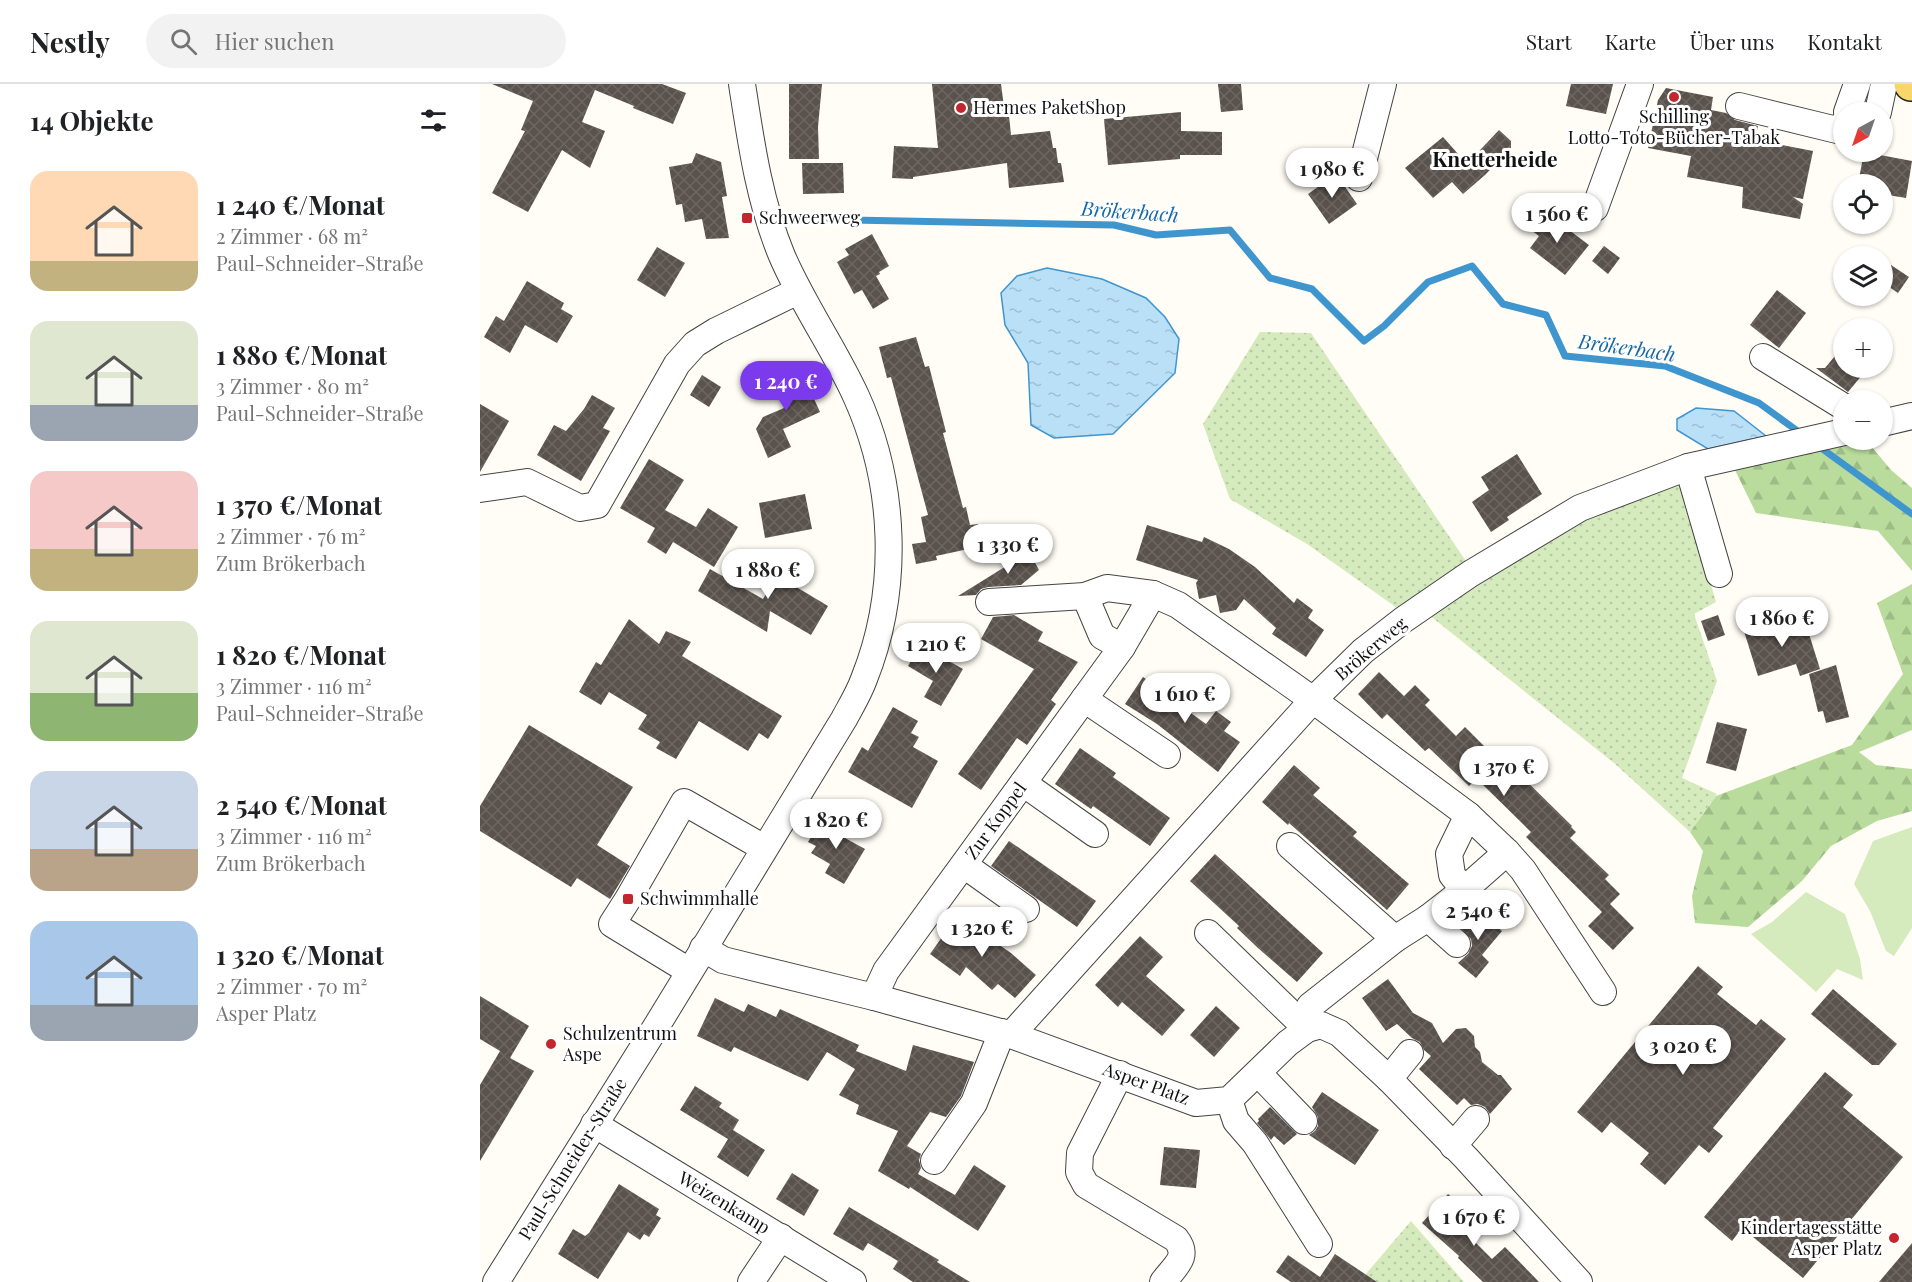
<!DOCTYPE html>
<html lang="de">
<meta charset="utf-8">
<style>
body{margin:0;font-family:"Playfair Display",serif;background:#f2f2f2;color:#202124;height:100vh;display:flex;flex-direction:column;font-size:22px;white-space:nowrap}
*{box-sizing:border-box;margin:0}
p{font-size:20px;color:#757577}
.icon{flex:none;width:33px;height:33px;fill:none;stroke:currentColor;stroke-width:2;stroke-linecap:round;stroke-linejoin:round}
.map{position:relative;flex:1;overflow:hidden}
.sheet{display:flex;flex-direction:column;background:#fff;width:480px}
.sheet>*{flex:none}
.needle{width:39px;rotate:220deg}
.tools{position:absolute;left:1353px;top:18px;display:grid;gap:12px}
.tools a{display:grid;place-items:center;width:60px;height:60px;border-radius:50%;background:#fff;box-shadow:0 2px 4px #0004;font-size:30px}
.price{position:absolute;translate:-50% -51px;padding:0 14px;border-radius:21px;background:#fff;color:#222;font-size:20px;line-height:39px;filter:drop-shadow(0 2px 3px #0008)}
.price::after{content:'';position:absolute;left:50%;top:36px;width:18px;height:14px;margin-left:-9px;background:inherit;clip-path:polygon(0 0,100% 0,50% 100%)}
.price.on{background:#7c3aed;color:#fff}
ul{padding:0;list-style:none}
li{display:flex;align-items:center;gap:18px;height:150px;padding:0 30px}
li span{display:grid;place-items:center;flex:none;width:168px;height:120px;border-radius:18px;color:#555}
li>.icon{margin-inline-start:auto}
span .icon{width:72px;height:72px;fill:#fffc;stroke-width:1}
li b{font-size:26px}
h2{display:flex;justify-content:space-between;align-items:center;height:72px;padding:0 30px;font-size:26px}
header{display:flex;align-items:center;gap:36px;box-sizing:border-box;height:84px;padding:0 30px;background:#fff;border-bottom:2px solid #e0e0e0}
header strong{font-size:28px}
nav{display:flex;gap:33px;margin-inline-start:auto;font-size:21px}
.search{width:420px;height:54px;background:#f2f2f2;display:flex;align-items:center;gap:15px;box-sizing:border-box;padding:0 21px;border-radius:33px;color:#757577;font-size:22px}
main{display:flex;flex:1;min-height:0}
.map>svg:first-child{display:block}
</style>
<header>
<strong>Nestly</strong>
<div class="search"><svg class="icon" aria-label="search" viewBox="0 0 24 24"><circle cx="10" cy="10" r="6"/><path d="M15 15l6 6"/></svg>Hier suchen</div>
<nav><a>Start</a><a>Karte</a><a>Über uns</a><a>Kontakt</a></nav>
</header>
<main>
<section class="sheet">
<h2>14 Objekte<svg class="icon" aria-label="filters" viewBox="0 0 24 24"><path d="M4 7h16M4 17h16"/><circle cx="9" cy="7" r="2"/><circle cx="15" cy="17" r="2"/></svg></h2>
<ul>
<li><span style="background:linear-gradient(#ffd9b3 75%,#c2b280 0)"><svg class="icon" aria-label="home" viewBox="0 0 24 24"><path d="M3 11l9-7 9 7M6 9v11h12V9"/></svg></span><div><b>1 240 €/Monat</b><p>2 Zimmer · 68 m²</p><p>Paul-Schneider-Straße</p></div></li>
<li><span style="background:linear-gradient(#dfe7d0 70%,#9aa5b1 0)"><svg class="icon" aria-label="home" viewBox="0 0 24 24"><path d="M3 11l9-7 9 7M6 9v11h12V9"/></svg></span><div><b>1 880 €/Monat</b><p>3 Zimmer · 80 m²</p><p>Paul-Schneider-Straße</p></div></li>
<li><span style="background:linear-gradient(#f6c9c9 65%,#c2b280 0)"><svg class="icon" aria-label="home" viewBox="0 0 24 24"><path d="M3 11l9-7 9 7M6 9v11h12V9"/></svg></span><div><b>1 370 €/Monat</b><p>2 Zimmer · 76 m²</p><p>Zum Brökerbach</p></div></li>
<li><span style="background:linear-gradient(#dfe7d0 60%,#8fb573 0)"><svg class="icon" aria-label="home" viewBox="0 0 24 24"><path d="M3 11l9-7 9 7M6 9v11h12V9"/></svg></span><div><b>1 820 €/Monat</b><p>3 Zimmer · 116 m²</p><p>Paul-Schneider-Straße</p></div></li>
<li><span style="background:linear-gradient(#c9d6e8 65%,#b9a48a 0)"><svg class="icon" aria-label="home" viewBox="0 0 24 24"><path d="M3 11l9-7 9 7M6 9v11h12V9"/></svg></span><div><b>2 540 €/Monat</b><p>3 Zimmer · 116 m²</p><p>Zum Brökerbach</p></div></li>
<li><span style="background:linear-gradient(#a9c7e8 70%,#9aa5b1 0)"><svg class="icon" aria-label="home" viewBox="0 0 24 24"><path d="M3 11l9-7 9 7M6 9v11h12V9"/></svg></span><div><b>1 320 €/Monat</b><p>2 Zimmer · 70 m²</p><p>Asper Platz</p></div></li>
</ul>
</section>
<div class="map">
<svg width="1432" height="1198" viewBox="0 0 1432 1198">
<defs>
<pattern id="grass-dots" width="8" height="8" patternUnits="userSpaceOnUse" patternTransform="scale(1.5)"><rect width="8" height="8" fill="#d5ebbd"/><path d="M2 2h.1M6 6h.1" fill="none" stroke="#b6c8a1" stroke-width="1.8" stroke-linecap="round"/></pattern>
<pattern id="forest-firs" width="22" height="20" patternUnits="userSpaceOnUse" patternTransform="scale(1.5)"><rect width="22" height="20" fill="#b9dc9c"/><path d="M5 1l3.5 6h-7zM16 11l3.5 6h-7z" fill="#9ebc85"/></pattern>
<pattern id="water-ripples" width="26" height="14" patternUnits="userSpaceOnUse" patternTransform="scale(1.5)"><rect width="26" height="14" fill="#b9e0f7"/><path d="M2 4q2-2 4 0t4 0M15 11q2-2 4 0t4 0" fill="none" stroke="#9ebfd3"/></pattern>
<pattern id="building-cross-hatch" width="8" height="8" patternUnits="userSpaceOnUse" patternTransform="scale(1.5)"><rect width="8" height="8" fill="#5a524d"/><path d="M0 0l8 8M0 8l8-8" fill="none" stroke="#6d6662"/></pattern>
</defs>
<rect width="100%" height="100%" fill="#fffdf5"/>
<g fill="url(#grass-dots)">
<path d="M780,248L831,249L990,483L920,526L827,460L750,415L723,340Z"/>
<path d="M1201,399L1236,518L1214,530L1237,597L1202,694L1237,710L1210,748L1134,679L944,527L1101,430Z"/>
<path d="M931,1137L984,1198H879Z"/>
</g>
<g fill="url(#forest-firs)">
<path d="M1365,356H1386L1411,386L1432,404V487L1398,447L1276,429L1252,380Z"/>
<path d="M1432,500V646L1379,668L1396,681L1432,685V727L1397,737L1351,762L1322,797L1268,843L1215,839L1212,812L1223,767L1210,748L1236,712L1372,661L1423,590L1397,519Z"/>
</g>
<g fill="#d5ebbd">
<path d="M1432,743V844L1414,872L1406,867L1390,827L1374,800L1393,757Z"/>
<path d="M1326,808L1365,830L1380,875L1383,896L1357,885L1336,908L1271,850L1292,838Z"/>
</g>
<g fill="url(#water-ripples)" stroke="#3f96cf" stroke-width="1.5">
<path d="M567,184L622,195L666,214L685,233L699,255L695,289L633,350L574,354L551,341L548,279L525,241L521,209L537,192Z"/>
<path d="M1216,324L1254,327L1286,352L1228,365L1197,346V335Z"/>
</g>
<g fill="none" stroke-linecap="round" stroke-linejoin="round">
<g stroke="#3f96cf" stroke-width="7">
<path d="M319,135L634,141L676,151L750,146L790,194L832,205L884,257L904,242L948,198L992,182L1023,220L1066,231L1085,272L1185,282L1279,319L1323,351"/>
<path d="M1337,361L1432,430"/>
</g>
</g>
<g fill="url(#building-cross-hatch)">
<path d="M12,0H182L206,9L193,40L153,24L154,22L115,6L102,38L125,47L110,84L82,66L48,128L12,109L45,47L41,46L53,17Z"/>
<path d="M309,0H342L338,43L339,75H309Z"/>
<path d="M452,0H521L524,23L528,22L531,51L570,47L573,64H576L578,79H581L584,98L529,104L527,79L433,93V95L412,94L414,62L458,64Z"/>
<path d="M738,0H761L763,26L741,28Z"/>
<path d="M1091,0H1133L1126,30L1086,22Z"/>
<path d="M1186,4L1233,13L1231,26L1246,29L1255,36L1278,42L1275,56L1333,67L1323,115L1313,113L1323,120L1320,135L1262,124L1263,103L1207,93L1211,72L1168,64L1178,16Z"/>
<path d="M701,28V47L742,48V71H700V75L628,81L624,35Z"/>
<path d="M1019,46L1031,57V64L1005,91L983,110L972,98L953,114L925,84L963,53L987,80Z"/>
<path d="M1384,68L1432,77L1426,114L1402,110V100H1378Z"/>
<path d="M216,69L241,78L247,112L242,113L249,154L226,155L222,135L205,138L202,120L196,121L189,83L212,79Z"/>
<path d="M322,79H363L364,109L323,110Z"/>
<path d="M856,90L877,120L849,140L828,110Z"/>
<path d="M1065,128L1109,161L1085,191L1050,164L1059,152L1051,146Z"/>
<path d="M392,150L409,182L399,188L400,190L396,192L409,215L393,225L382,206L374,210L357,178L369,171L365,165Z"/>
<path d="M1124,162L1140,174L1128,190L1112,177Z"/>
<path d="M177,163L205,179L185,213L157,196Z"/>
<path d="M1402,175L1429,193L1418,209L1402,198Z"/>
<path d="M47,197L84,219L81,225L93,232L77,259L45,241L30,269L4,253L16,232L24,237Z"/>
<path d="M1297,206L1326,229L1299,264L1270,241Z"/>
<path d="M436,253L445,283L449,282L466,348L463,349L483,424L486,423L490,441L498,440L502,462L456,472L457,476L436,480L432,460L446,458L441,433L448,431L411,293L407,294L399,263Z"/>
<path d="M1364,261V284H1388L1368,308L1336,284H1345Z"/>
<path d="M314,286L318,295L324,293L340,328L303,345L311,363L288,374L276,345L283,333L304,324L292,292Z"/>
<path d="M222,291L241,303L229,323L210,311Z"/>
<path d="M112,311L135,324L123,344L130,347L101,397L57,371L74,341L86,347L104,325Z"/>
<path d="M0,320L29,337L0,388Z"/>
<path d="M1037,370L1062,410L1027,433L1029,436L1011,448L992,418L1009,406L1001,393Z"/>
<path d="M169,375L204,396L185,426L216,443L228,424L258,443L234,483L193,458L186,470L167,458L175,444L140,424Z"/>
<path d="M325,410L332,445L285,454L279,419Z"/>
<path d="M667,441L722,458L724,453L749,465L775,483L814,519L817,514L833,526L828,534L844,546L826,573L792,550L796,544L764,515L756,526L740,529L736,511L719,515L716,499L718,496L656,476Z"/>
<path d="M549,468L559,486L541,501L508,503L501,505L496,511L478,512Z"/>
<path d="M306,475L323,484L313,501L348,522L331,551L290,527L287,548L218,507L230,485L283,515Z"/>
<path d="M534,531L563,548L558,557L598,578L571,616L576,620L547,661L537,654L501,706L478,690L554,585L501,555L513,533Z"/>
<path d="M1238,531L1245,551L1228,557L1221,537Z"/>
<path d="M1324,534L1340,585L1320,592L1316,580L1278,592L1263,544L1282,538L1284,546Z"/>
<path d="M149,535L179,560L186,547L211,558L202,572L302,632L288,655L279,649L268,667L219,637L196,675L176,664L180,658L158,645L167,631L129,608L121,621L99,608L116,578L121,581Z"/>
<path d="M440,561L483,585L461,622L444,613L453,597L428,582Z"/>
<path d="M1356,581L1369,633L1346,639L1343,627L1338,628L1329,590Z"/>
<path d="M899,588L924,612L935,601L950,616L945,621L976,652L985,643L1031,689L1035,686L1092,742L1091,743L1096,748L1090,754L1129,791L1125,795L1140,810L1130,820L1154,844L1133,866L1108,842L1122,828L1046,753L1051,748L997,695L989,702L949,664L945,667L907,630L902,635L878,610Z"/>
<path d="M663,593L694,614L693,616L726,640L736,627L751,638L744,647L760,658L738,688L677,640L645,620Z"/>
<path d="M413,623L438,637L431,649L439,653L433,663L458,677L432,724L368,688L382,663L388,667Z"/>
<path d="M1237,638L1267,645L1256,687L1226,679Z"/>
<path d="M49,641L153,703L117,761L150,782L130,815L97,794L91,803L0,747V722Z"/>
<path d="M600,664L636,689L633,693L690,734L670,762L613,722L611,725L575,700Z"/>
<path d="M814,681L840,704L833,711L877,748L873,752L929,800L907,826L809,739L808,741L782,718Z"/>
<path d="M343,733L368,748L365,754L385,765L364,800L345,789L350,780L331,769L336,762L328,758Z"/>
<path d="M529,757L616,817L597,843L511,782Z"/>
<path d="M735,770L843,869L817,898L778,864L757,844L759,842L710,797Z"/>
<path d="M993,824L1022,847L1002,871L1009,878L996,894L978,879L988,870L992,862L991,855L978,841Z"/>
<path d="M477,832L531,869L556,891L535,914L518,900L512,906L486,883L480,892L450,870Z"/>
<path d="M660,852L683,873L666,892L705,926L682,952L642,918L638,923L615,901Z"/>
<path d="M1218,882L1243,903L1237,910L1276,941L1281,935L1306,955L1233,1044L1243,1052L1229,1069L1219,1061L1185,1101L1160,1080L1169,1069L1131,1038L1122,1049L1097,1028Z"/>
<path d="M908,895L933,929L952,939L963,959L976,945L986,944L994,952L995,963L1000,968L1002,978L1018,991H1021L1032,1005L1010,1030L1005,1023L998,1020L991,1021L984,1014L977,1021L939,985L951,972L944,966L940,958L932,954L917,940L906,947L882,914Z"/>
<path d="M1353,905L1417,960L1399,981H1392L1331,930Z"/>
<path d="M0,912L49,942L30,974L54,987L0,1077V1001L20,967L30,973L0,955Z"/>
<path d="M235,914L264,928L268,920L296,933L300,925L379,961L376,967L426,987L433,961L494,978L481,1012L466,1033L450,1028L427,1062L441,1070L439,1076L441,1084L438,1090L475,1111L494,1081L526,1102L498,1147L430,1103L429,1105L398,1087L418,1047L376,1030L379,1021L359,1011L375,985L347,968L328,997L254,963L251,968L217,952Z"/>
<path d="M736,922L760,944L734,973L710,951Z"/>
<path d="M1345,988L1373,1011L1363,1023L1423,1073L1323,1194L1262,1144L1252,1157L1224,1133Z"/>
<path d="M215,1002L242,1019L239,1023L259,1036L253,1046L285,1066L268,1093L237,1073L248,1055L200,1026Z"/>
<path d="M842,1008L899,1046L875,1081L829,1051L835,1047L838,1042V1033L832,1023Z"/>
<path d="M790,1023L817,1050L804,1061L794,1052L791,1056L777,1039L779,1037L778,1035Z"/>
<path d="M684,1063L720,1066L716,1104L680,1101Z"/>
<path d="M312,1089L339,1106L324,1132L296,1115Z"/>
<path d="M139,1100L179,1125L176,1131L181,1134L169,1153L164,1150L160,1156L148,1148L118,1195L78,1170L93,1145L105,1152L109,1149Z"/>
<path d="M968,1110L989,1128L978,1141L1012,1175L1025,1163L1059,1198H1003L978,1174L979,1172L942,1139Z"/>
<path d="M369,1123L459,1176L457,1178L490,1198H433L413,1185L418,1177L388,1159L383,1167L353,1150Z"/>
<path d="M1432,1159V1198H1399Z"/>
<path d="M855,1170L897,1198H811L796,1188L808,1171L840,1193Z"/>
</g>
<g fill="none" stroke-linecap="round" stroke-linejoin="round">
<g stroke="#444" stroke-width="28">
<g id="minor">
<path d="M1259,22L1361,47L1364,39"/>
<path d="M1367,28L1377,0"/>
<path d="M1398,28L1404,0"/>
<path d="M879,94L903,0"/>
<path d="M1115,124L1160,0"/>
<path d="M1283,273L1364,323"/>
<path d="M1402,339L1432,332"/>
<path d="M1208,383L1239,490"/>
<path d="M0,405L47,398L100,424L117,421L197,280L215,260L236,247L318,207"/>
<path d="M605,512L622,552L642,563"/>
<path d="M509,518L605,512L627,504L673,510L698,521L833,616L988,731L969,770L972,791L984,806L1027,768L1043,786L1123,908"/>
<path d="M604,615L687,671"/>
<path d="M543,699L615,750"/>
<path d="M988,731L1027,768"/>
<path d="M810,762L915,855"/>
<path d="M484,781L546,825"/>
<path d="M948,834L977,860"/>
<path d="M728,849L827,945"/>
<path d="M223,864L243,876L394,913L531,951L716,1019L749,1016L808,959L827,945L841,941L859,949L909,995L986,1074L1099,1198"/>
<path d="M209,887L132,840L148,815L204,718L284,764"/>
<path d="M394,913L406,887L642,563L673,510"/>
<path d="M827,945L830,922L915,855L948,834L984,806"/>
<path d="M531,951L833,616L883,567L923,536L990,490L1100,424L1208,383L1364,348"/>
<path d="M778,989L824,1037"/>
<path d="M640,990L600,1069L599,1088L606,1101L696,1155C710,1173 695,1182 683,1198"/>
<path d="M909,995L930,969"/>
<path d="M749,1016L756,1037L775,1059L839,1160"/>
<path d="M114,1040L373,1198"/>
<path d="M973,1062L996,1035"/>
<path d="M454,1077L494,1019L522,948"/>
<path d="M16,1198L179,938L364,635C371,622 379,609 384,595C420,505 416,400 376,312C354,264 323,221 302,172C279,117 271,58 262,0"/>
<path d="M271,1198L301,1153"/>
</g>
</g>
<g stroke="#222" stroke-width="36">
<path id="major" d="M1431,0H1432"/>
</g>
<use href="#minor" stroke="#fff" stroke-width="26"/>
<use href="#major" stroke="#f9d66b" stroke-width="33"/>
</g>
<g fill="#c4262e" stroke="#fff" stroke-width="2">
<circle cx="1194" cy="13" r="6"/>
<circle cx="481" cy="24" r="6"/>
<rect x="261" y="128" width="12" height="12" rx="3"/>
<rect x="142" y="809" width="12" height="12" rx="3"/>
<circle cx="71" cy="960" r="6"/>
<circle cx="1414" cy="1154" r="6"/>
</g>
<g text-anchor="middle" stroke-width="6" stroke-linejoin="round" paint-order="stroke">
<g font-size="18" fill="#111" stroke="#fff" text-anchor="start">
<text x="493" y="30">Hermes PaketShop</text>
<text x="1194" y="39" text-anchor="middle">Schilling<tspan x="1194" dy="21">Lotto-Toto-Bücher-Tabak</tspan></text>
<text x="279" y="140">Schweerweg</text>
<text x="160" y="821">Schwimmhalle</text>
<text x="83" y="956">Schulzentrum<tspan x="83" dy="21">Aspe</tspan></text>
<text x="1402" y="1150" text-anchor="end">Kindertagesstätte<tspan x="1402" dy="21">Asper Platz</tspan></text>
</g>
<g font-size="18" fill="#111" stroke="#fff">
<text transform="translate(891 565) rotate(-40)" y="6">Brökerweg</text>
<text transform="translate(516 737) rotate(-54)" y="6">Zur Koppel</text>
<text transform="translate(666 1000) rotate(20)" y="6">Asper Platz</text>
<text transform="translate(93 1075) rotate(-58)" y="6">Paul-Schneider-Straße</text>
<text transform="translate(244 1119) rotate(31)" y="6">Weizenkamp</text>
</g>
<g font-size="20" font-style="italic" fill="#1768a6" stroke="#fff">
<text transform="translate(650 128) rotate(4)" y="7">Brökerbach</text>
<text transform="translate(1147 264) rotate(8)" y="7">Brökerbach</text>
</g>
<g font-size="21" font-weight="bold" fill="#111" stroke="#fff">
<text x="1015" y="83">Knetterheide</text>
</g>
</g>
</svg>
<div class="tools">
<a><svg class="needle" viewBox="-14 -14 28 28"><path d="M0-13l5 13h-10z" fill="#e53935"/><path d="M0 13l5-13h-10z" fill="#757577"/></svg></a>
<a><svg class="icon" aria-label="locate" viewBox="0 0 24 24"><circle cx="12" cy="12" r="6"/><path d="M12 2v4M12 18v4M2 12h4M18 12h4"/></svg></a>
<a><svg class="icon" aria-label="layers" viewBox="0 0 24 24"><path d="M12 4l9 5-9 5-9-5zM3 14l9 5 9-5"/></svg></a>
<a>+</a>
<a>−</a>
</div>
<b class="price" style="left:852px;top:115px">1 980 €</b>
<b class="price" style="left:1077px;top:160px">1 560 €</b>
<b class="price on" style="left:306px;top:328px">1 240 €</b>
<b class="price" style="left:528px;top:491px">1 330 €</b>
<b class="price" style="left:288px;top:516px">1 880 €</b>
<b class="price" style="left:1302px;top:564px">1 860 €</b>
<b class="price" style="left:456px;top:590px">1 210 €</b>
<b class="price" style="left:705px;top:640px">1 610 €</b>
<b class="price" style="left:1024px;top:713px">1 370 €</b>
<b class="price" style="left:356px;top:766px">1 820 €</b>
<b class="price" style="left:998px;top:857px">2 540 €</b>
<b class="price" style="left:502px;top:874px">1 320 €</b>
<b class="price" style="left:1203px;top:992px">3 020 €</b>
<b class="price" style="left:994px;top:1163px">1 670 €</b>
</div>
</main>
